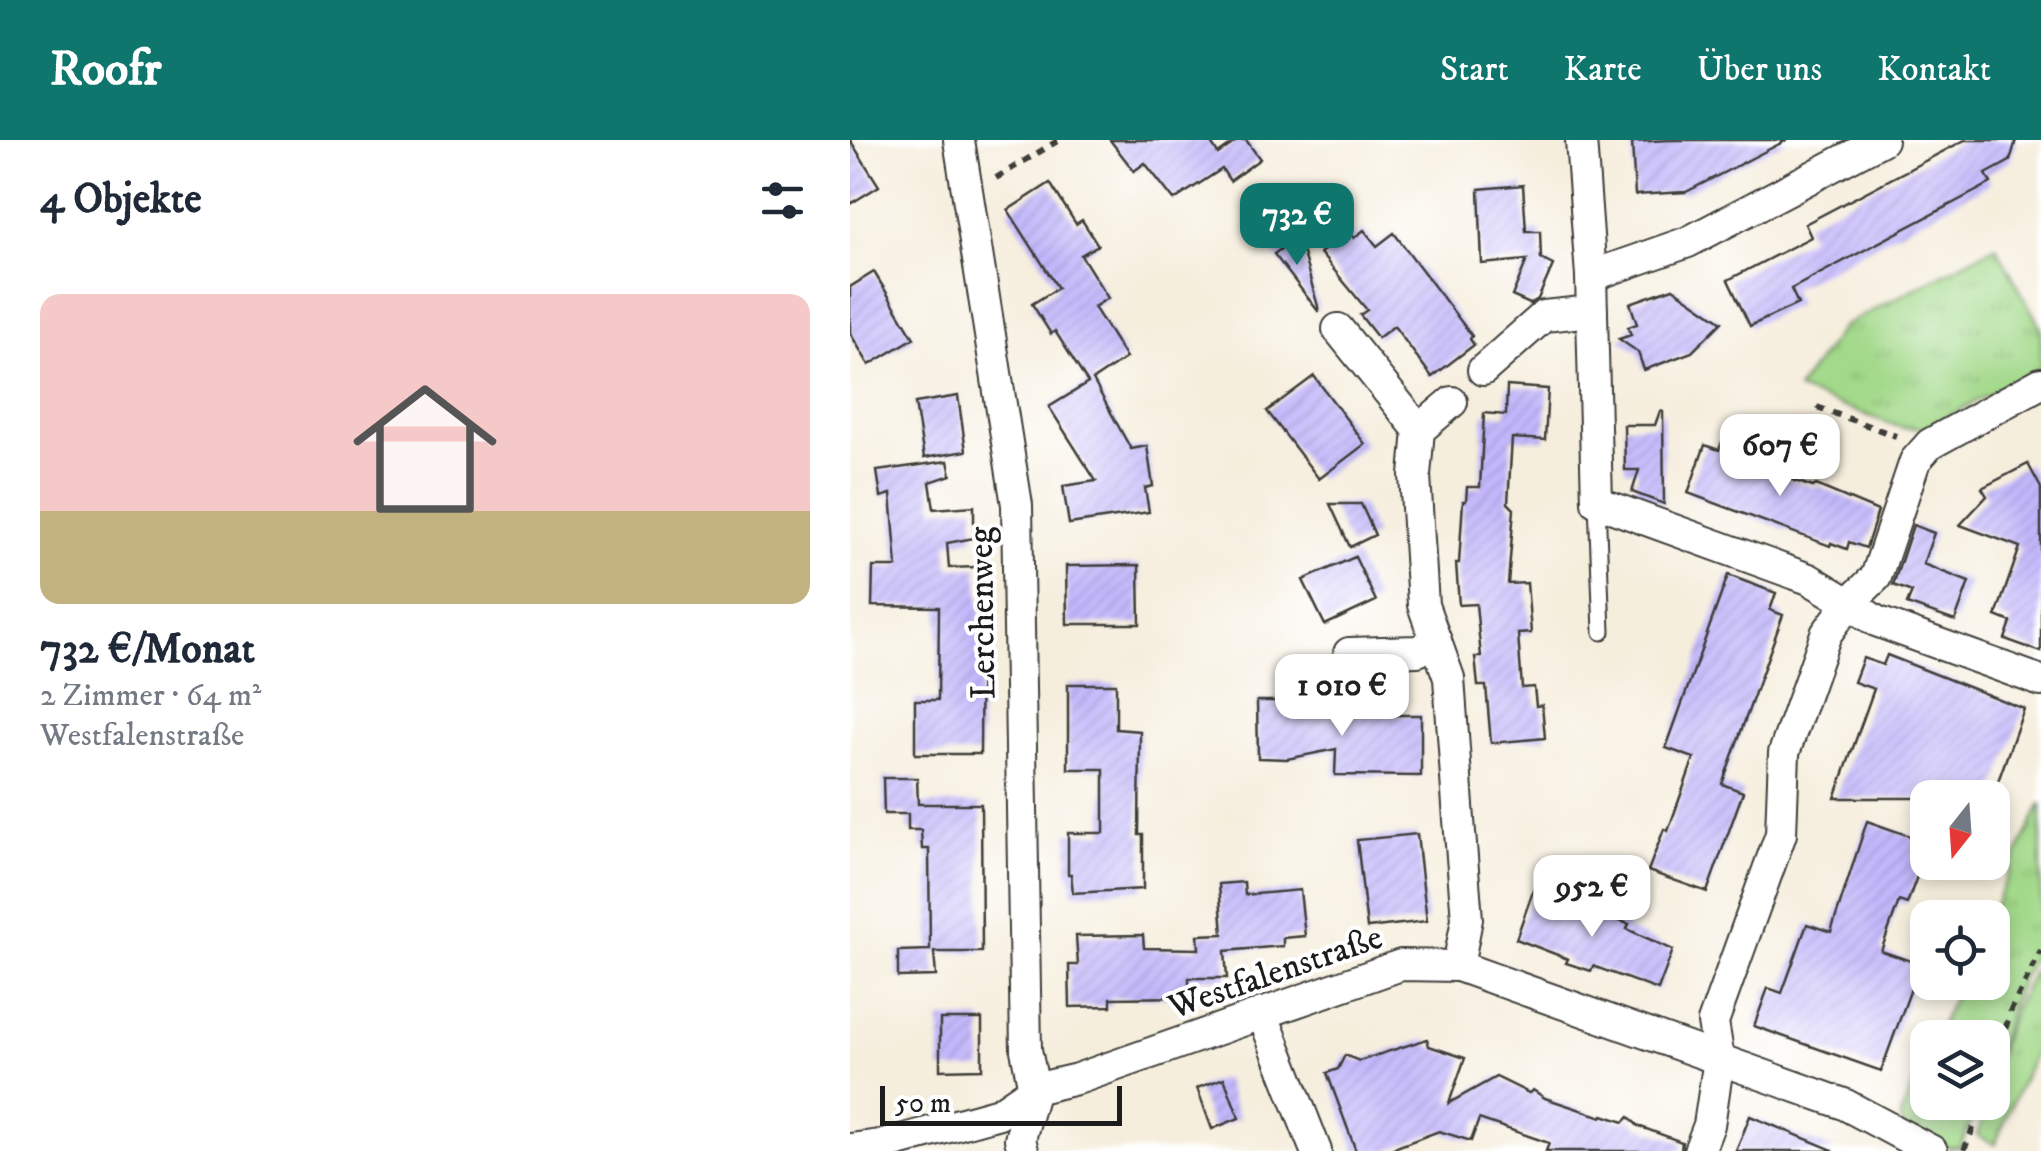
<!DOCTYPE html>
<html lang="de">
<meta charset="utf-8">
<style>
body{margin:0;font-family:"IM FELL DW Pica",serif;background:#f2f2f3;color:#1f2937;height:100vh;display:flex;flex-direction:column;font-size:38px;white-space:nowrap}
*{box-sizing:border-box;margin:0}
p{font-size:32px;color:#747a83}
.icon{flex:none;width:55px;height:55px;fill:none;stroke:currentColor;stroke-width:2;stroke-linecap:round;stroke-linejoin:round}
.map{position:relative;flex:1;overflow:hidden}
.details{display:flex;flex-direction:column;background:#fff;width:850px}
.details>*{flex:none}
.needle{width:65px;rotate:197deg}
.controls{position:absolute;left:1060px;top:640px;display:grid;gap:20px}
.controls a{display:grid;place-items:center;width:100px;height:100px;border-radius:20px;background:#fff;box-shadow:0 5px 15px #0003;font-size:50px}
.scale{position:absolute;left:30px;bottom:25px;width:242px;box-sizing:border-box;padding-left:10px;border:5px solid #1c1c1c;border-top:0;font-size:28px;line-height:35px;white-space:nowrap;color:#1c1c1c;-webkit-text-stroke:8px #fff;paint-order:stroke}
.price{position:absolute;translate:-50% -85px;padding:0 22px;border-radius:20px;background:#fff;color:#222;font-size:32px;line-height:65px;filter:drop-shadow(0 2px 5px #0008)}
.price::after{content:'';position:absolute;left:50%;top:60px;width:30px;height:22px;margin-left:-15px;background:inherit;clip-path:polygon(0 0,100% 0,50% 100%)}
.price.current{background:#0f766e;color:#fff}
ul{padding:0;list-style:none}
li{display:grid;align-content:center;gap:20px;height:530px;padding:0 40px}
li span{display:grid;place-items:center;height:310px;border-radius:20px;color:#555}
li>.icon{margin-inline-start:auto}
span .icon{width:180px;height:180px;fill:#fffc;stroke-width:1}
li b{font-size:42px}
h2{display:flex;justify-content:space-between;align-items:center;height:120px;padding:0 40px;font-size:42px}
header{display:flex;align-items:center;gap:60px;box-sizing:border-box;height:140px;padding:0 50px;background:#0f766e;color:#fff}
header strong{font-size:48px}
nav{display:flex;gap:55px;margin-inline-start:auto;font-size:35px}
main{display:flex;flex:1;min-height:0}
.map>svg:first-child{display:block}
</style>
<header>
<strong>Roofr</strong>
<nav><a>Start</a><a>Karte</a><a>Über uns</a><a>Kontakt</a></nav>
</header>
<main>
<section class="details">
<h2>4 Objekte<svg class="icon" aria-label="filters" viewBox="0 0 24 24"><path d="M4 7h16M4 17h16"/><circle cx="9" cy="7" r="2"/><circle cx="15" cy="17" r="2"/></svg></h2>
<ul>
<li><span style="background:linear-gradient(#f6c9c9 70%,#c2b280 0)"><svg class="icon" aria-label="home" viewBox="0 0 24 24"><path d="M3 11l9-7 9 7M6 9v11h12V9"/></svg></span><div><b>732 €/Monat</b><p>2 Zimmer · 64 m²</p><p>Westfalenstraße</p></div></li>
</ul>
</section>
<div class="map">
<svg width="1191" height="1011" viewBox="0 0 1191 1011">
<defs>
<pattern id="grass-tufts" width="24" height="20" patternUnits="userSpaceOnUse" patternTransform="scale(2.5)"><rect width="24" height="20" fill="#a3d98a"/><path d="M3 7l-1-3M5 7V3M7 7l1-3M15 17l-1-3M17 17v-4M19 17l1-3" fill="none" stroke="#8cba76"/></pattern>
<pattern id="building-hatch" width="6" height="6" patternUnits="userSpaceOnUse" patternTransform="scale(2.5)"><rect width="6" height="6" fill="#c3b8fc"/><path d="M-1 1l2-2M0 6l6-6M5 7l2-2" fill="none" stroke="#a79ed7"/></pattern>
</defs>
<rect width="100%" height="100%" fill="#fff"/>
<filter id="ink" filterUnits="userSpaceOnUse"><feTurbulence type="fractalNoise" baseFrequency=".01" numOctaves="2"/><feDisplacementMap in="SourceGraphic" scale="20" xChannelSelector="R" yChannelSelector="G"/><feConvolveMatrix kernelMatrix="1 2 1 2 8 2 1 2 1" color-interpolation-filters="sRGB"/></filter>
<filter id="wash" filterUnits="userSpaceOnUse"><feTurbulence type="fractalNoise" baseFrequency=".0048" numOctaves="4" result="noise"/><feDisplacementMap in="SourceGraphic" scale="40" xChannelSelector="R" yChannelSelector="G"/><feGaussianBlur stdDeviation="2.25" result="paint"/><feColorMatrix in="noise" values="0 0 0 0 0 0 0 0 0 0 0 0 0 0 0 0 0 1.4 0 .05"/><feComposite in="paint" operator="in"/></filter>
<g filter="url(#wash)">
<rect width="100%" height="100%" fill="#f6eedd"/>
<g fill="url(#grass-tufts)" stroke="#607a53" stroke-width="2.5">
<path d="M1146,106L1191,188V227L1075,288H1052L947,250L993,186Z"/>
<path d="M1191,663V804L1169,842L1143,923L1142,898L1085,897L1110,843L1142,842V778L1139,777Z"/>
<path d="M1191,820V897L1145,1004L1127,995L1138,963L1142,962C1142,915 1165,859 1191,820Z"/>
<path d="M1077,915L1078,962L1130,963L1110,1007L1099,1008L1052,987L1050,976Z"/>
</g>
<g id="blocks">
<g fill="url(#building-hatch)">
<path d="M0,0L29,46L0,64Z"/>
<path d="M260,0H359L368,14L388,0H396L410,19L380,41L372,29L324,60L295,23L284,31Z"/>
<path d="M819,0H937L836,52L785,55L782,2Z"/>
<path d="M1115,0H1166L1160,21L1136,34L1141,43L941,149L948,164L900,186L878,140L961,97L955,84Z"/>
<path d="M200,43L226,84L232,80L248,105L231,115L258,158L244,167L276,218L243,240L281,309L297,306L303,346L295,348L299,372L219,384L213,346L246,341L199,267L238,243L205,191L201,194L182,164L208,148L158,70Z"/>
<path d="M673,45L676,91H690L691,119L703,125L688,159L680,164L662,156L677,120L632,124L629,49Z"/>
<path d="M514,90L527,106L544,93L622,196L620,199L624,205L582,237L544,186L528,198L510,175L517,170L470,113L499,92L504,98Z"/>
<path d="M448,96L469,170L468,171L424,114Z"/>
<path d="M24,132L64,198L19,225L0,193V147Z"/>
<path d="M823,148L872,182L842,212L794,230L788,212L769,199L781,195L778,187L787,184L780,163Z"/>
<path d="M464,236L515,304L469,339L417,271Z"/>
<path d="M657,246L698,249L695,300L662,298L658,363L664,369L658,444L677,443L681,493L668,494L672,548L684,547L686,566L692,565L695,598L641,603L636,546H628L625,517H631L626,464L609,465L606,423H609L613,361H616L617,347H630L634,273L656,275Z"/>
<path d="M108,256L116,311L74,318L65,263Z"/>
<path d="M810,271L813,272L814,364L782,352L789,330H775L774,285H805Z"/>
<path d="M872,302L909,316L906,324L921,329L919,332L963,347L966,345L1028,371L1016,408L999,402L997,409L981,403L980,406L838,353L855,305L869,310Z"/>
<path d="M98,321L101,335L80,342L84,369L124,366V398L97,403L99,428L127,427L131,475L130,614H65V560H88L89,467L22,466L23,427H47L41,354L31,357L27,331Z"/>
<path d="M1178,324L1191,348V512L1155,499L1161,482L1146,476L1170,407L1110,385L1137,356L1132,348Z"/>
<path d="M480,364H511L525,395L500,407Z"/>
<path d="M1063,385L1084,393L1073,424L1119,442L1105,481L1057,464L1062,452L1043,445Z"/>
<path d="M505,417L526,461L475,485L453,440Z"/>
<path d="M289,425L290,484H217L216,426Z"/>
<path d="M878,435L926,453L920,470L933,475L872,644L893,652L857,752L798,731L814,689L818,691L844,618L816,608Z"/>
<path d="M1037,515L1174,569L1142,658H985L1024,549L1004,542L1013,518L1033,525Z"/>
<path d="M218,544H266V589L290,591L289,695H293V749L223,753L221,734H218V693H254V629H218Z"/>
<path d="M407,561H436L435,569H472V575H571V636L485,635L486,609L437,619L408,618Z"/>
<path d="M33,638H67L68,664H131L132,812H84L86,836L48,837V811L80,810L79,709H72L71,690H58V674H34Z"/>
<path d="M1017,681L1071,700L1066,714L1074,717L1057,764L1049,761L1031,811L1070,824L1031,931L904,886L918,848L932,853L957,784L981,792Z"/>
<path d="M567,694L577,781L517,788L507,700Z"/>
<path d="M394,742L395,755L450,750L455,796L433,798V806L375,811L377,838H339V857L261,858V866L220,867L219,825H228L226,796L293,795L294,808L349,809L348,795L373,794L369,744Z"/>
<path d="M685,745L715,756L713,762L779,784L777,789L823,810L808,850L743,826L741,831L716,823L718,819L666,799Z"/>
<path d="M90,879H132V929L90,930Z"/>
<path d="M577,899L579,906L615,918L599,963L646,937L679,953L683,950L695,958L752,977L753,975L774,982L779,977L788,986L832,1002L831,1011H696L699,1003L629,979L621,1001L589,991L536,1011H506L477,933L488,929L495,915L509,921Z"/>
<path d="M374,938L389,978L362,989L347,948Z"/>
<path d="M900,976L983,1010V1011H886Z"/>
</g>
</g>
</g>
<g filter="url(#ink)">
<use href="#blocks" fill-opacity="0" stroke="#3d3c39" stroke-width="2.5"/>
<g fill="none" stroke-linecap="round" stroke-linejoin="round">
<g stroke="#3d3c39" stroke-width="19">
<path id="lane" d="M747,362L752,492"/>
</g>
<g stroke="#3d3c39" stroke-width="34">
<g id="street">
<path d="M109,0L167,365L176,910L184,949L170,999L173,1011"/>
<path d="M731,0L741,136L747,362L959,439L999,463L976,494L934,613L931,694L863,882L869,919L859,985L849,1011"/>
<path d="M741,136L838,102L1032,0"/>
<path d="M488,189L569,290"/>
<path d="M633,230L694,176L742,171"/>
<path d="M1191,243L1080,304L1065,321L1026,437L999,463L1026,481L1191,541"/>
<path d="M602,262L569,290L565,335L573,465L599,538L609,680L617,779L608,826"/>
<path d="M499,513L568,511L586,501"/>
<path d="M412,873L466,1011"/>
<path d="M0,1009L37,1004L149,973L184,949L227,939L551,825L608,826L994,964L1082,1011"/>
</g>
</g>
<g stroke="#3d3c39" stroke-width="6" stroke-dasharray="8 8" stroke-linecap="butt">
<path d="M146,38L209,0"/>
<path d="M967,267L1046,296"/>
<path d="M1142,934L1161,870L1191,811"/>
<path d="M1114,1010L1134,962"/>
</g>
<use href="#lane" stroke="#fff" stroke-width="15"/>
<use href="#street" stroke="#fff" stroke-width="30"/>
</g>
</g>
<g text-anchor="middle" stroke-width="8" stroke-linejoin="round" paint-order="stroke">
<g font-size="35" fill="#1c1c1c" stroke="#fff">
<text transform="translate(131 473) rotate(-91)" y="12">Lerchenweg</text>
<text transform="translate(425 831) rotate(-19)" y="12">Westfalenstraße</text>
</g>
</g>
</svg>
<div class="controls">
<a><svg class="needle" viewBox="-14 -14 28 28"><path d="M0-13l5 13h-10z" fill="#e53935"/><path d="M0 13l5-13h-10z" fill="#747a83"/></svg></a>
<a><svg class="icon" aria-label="locate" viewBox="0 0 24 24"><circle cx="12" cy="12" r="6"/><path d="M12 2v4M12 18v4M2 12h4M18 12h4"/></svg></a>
<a><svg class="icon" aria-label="layers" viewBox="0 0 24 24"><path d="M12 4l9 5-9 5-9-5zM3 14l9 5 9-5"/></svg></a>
</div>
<div class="scale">50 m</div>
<b class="price current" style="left:447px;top:128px">732 €</b>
<b class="price" style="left:930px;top:359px">607 €</b>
<b class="price" style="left:492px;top:599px">1 010 €</b>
<b class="price" style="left:742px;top:800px">952 €</b>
</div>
</main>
